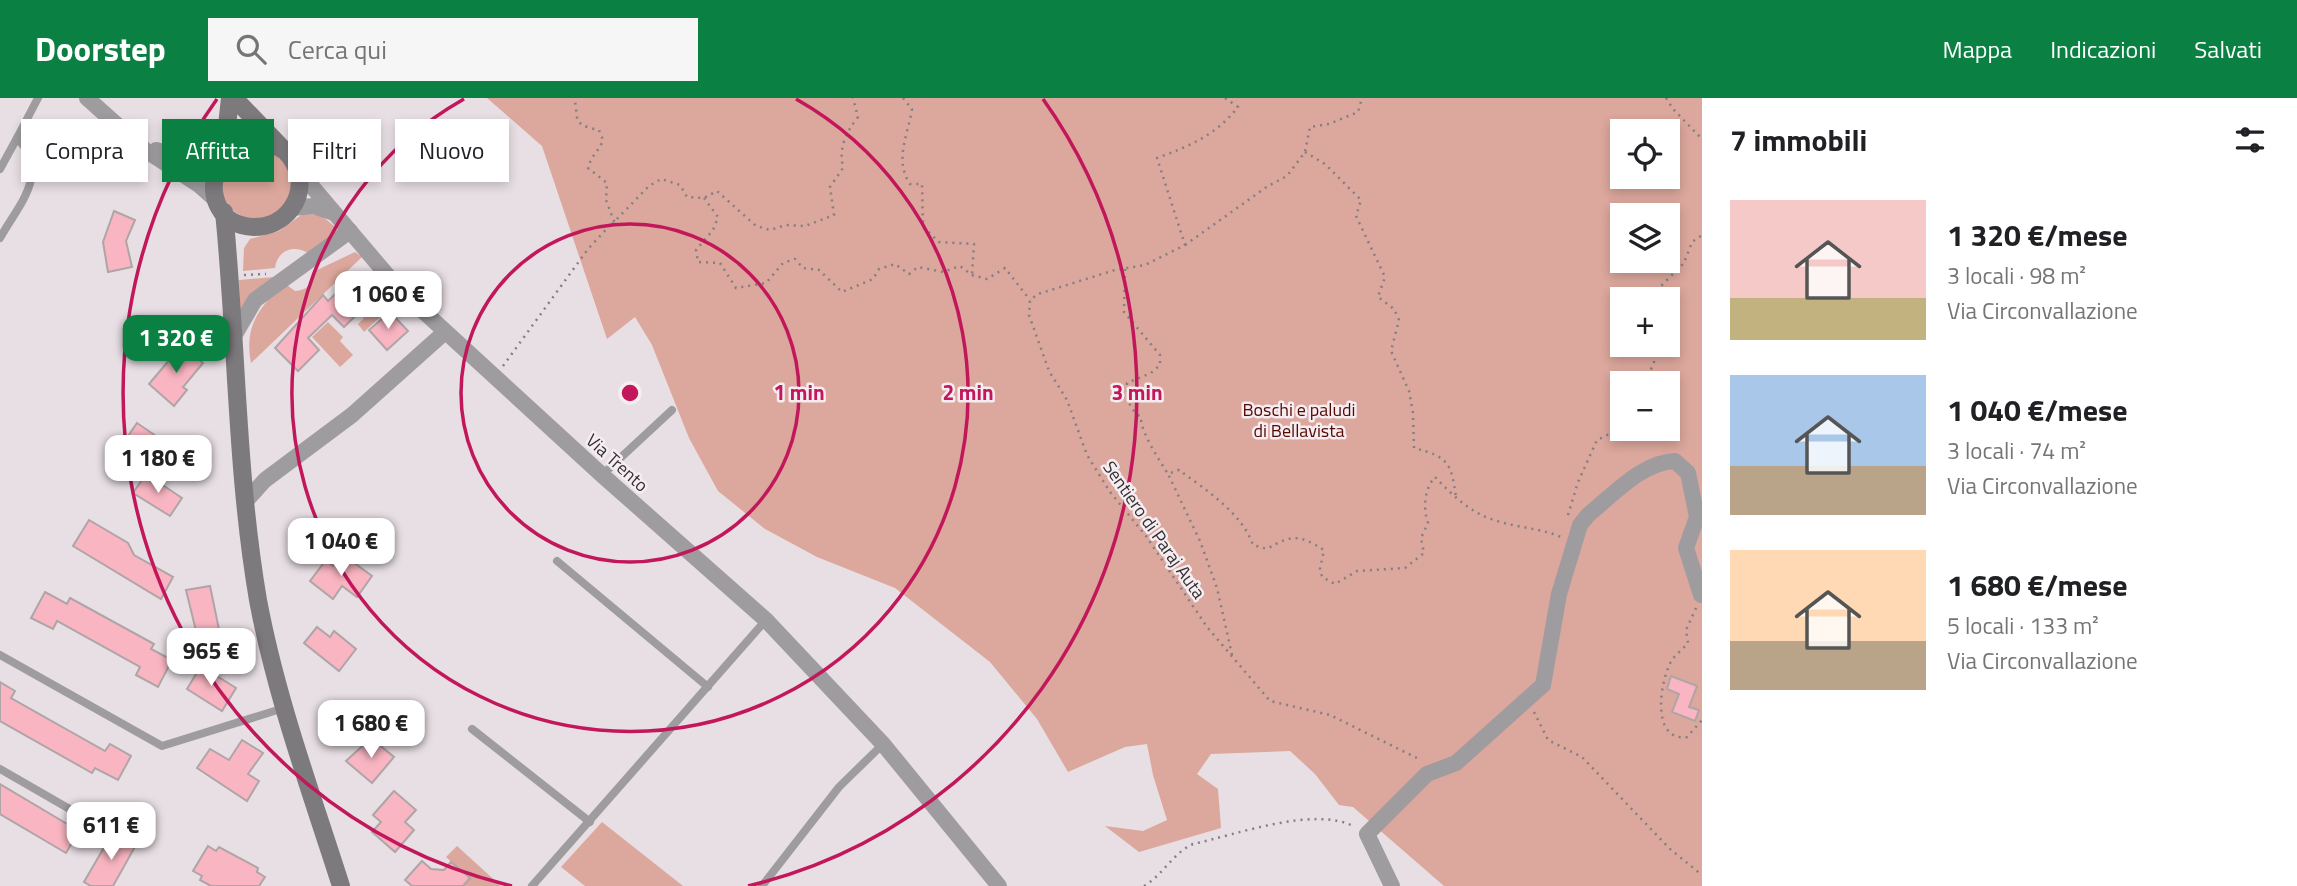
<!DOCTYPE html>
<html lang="it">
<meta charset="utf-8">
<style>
body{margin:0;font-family:"Titillium Web",sans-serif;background:#f6f6f6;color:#202124;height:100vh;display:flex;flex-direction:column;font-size:26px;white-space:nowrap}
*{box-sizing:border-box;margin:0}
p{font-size:23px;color:#757577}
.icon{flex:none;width:38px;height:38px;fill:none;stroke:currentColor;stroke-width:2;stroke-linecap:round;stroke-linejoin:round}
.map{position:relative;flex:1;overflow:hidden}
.side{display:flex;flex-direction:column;background:#fff;width:595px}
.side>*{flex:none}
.banner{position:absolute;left:21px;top:21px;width:665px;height:63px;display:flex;gap:14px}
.fabs{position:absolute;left:1610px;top:21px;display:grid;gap:14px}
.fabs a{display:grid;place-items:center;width:70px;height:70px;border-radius:0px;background:#fff;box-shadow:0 4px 10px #0003;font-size:35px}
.price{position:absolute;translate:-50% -60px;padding:0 16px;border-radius:14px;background:#fff;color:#222;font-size:23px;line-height:46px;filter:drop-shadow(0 2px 4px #0008)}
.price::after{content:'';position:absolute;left:50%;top:42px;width:21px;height:16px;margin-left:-10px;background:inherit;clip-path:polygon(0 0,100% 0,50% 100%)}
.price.active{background:#0b8043;color:#fff}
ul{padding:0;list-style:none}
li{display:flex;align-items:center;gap:21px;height:175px;padding:0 28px}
li span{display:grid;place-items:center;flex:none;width:196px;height:140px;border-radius:0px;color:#555}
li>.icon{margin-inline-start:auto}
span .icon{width:84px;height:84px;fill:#fffc;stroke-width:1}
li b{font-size:30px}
h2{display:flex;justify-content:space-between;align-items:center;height:84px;padding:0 28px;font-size:30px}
.chip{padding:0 24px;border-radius:0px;background:#fff;box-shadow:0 4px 10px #0003;font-size:24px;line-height:63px}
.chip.active{background:#0b8043;color:#fff}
header{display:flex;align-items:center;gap:42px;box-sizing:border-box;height:98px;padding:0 35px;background:#0b8043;color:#fff}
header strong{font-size:33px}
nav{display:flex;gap:38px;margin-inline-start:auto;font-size:24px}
.search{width:490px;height:63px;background:#f6f6f6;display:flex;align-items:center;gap:18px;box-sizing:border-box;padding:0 24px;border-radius:0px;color:#757577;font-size:26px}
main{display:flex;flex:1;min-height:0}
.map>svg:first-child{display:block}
</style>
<header>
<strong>Doorstep</strong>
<div class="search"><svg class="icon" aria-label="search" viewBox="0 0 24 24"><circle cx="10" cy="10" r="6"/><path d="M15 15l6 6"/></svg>Cerca qui</div>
<nav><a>Mappa</a><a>Indicazioni</a><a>Salvati</a></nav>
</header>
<main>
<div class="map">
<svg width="1702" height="788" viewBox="0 0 1702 788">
<rect width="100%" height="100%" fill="#e8dfe4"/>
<g fill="#dca79c" fill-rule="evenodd">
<path d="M487,0H1702V788H1444L1353,709L1339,707L1315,676L1290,653L1211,656L1197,676L1218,691L1221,730L1139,754L1105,728L1143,733L1167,722L1153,677L1147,646L1125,649L1068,674L1037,621L990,564L895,490L817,459L765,431L718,393L689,340L652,247L635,219L607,241L542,48ZM1622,33H1668V79H1622ZM1622,117H1668V163H1622ZM1622,201H1668V247H1622ZM1622,285H1668V331H1622Z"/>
<circle cx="256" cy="86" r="35"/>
<path d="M304,115L322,118L339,132L308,155C293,146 277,153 275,170L243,173L244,150L250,141L279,133Z"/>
<path d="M355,154L362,159L251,265C244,228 259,210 284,185L295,193C308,192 312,186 315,173Z"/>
<path d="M274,179L240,213L239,182Z"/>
<path d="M378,183L397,203L364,234L358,226L364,220L361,217L383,197L374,187Z"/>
<path d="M328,224L343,239L340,243L353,257L340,269L312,239Z"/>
<path d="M602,724L683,788H585L561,769Z"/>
<path d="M457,748L501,788H463L469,780L446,759Z"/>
</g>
<g fill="#f9b6c2" stroke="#afa5a7" stroke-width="2">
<path d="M114,113L135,122L126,143L132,169L108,174L103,144Z"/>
<path d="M360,179L377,197L344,229L332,217L308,240L319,252L298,273L275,250L323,197L328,203L351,181L354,185Z"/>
<path d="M390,214L408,233L387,252L369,232Z"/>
<path d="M182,247L203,265L183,289L187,292L174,308L149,286Z"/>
<path d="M137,325L175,351L161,372L122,347Z"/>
<path d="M146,376L182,400L170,418L133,395Z"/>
<path d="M89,422L128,445L134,457L173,479L161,501L73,448Z"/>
<path d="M345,458L372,478L357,499L342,488L333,501L310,483L326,462L333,468Z"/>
<path d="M210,488L221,541L199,545L186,492Z"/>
<path d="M45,494L67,506L70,500L154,546L151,551L172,562L158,589L136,577L140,569L57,523L53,531L31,520Z"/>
<path d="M317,529L330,539L334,533L356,551L339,573L304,545Z"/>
<path d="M201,568L236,590L222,613L187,591Z"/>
<path d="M1671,578L1697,588L1689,609L1699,612L1695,623L1672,614L1679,596L1667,591Z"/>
<path d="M0,584L15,593L11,600L105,653L110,646L131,658L118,682L95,670L92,675L0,623Z"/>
<path d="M371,640L394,659L372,685L346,663Z"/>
<path d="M242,642L263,655L248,676L259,683L247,703L197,670L210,651L229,662Z"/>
<path d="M0,686L79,733L66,755L0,716Z"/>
<path d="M394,693L416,712L405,724L414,732L395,754L372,734L381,724L373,717Z"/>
<path d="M113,734L136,747L113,788H91L84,784Z"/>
<path d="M208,748L216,753L219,749L258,770L257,774L265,779L259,788H211L200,782L202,778L193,773Z"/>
<path d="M422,763L431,771L444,772L451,764L470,780L463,788H412L405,782Z"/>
</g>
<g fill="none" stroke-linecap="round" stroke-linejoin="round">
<g stroke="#847f82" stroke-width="2.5" stroke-dasharray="2 5" stroke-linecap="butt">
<path d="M903,0L912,11C908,37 894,62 910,86H922L923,129L939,144L974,146L972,177"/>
<path d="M1225,0L1238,9C1216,37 1190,48 1157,60L1185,147L1145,167L1115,172L1038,196L1030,202L1029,217L1049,273L1067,302L1087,357L1110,394L1146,438L1207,529L1270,603L1330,617L1421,662"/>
<path d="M1666,0L1673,11L1702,41"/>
<path d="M1305,54L1325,66L1361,102L1356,118L1385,179L1378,199L1394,211L1399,222L1391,253L1409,293L1413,315L1414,350C1449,359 1451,365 1456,399"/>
<path d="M704,100L718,119L713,132L696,152L698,164L720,165L736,190L766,185L783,165L795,161L803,170L819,172L842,194L873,181L879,171L895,166L909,176L918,169L943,174L960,168L972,177L987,181L1005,170L1030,202"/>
<path d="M612,126L649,88L661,81L680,87L687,99L704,100L717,93L756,128L770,132L786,127L805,128L834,117L830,89L843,70C839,49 845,36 858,19L853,0"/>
<path d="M1185,147L1268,88L1287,78L1305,54L1310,29L1329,26L1358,14L1362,0"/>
<path d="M1125,171L1124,214L1160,257V267L1151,275L1127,285C1127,299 1128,311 1141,319C1140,333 1160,363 1168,376"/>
<path d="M244,177L266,176"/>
<path d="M1664,201L1661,188L1684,165L1692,144L1702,137"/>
<path d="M1668,217V229"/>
<path d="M503,268L588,151L614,123L606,102L607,85L588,70C591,58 599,53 603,42L599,32C569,26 580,20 574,0"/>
<path d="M1650,285L1649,276L1661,247"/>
<path d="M1568,417L1578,384L1597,342L1622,330"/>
<path d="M1696,510L1686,532L1688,545C1683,551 1676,556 1672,562C1660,581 1650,644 1687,639L1702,622"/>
<path d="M1232,557L1217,490L1200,443L1168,376L1179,372C1206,392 1242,415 1253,447L1267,451C1292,436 1300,437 1324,452L1320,471L1322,479L1335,486L1357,473L1405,470L1424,455L1421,440L1428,425C1423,411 1424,391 1435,379C1453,398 1472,416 1497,423C1519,430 1540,430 1561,439"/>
<path d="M1534,614L1548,642L1582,659L1670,751L1702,777"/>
<path d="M1144,788C1163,777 1173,755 1193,746C1235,737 1316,707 1355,729"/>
</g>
<g stroke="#9e9c9f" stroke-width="8">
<path d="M17,40L38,0"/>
<path d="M0,71L17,40C51,75 19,106 0,140"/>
<path d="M602,377L672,312"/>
<path d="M557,463L708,589"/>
<path d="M0,557L162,648L284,610"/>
<path d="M472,631L590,724"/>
<path d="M0,671L80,717"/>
<path d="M532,788L766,522"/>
<path d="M762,788L839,689L883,646"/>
</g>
<g stroke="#9e9c9f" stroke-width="16">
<path d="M87,0L145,52L199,87L217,103"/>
<path d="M156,52L182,60L224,56"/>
<path d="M298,72L399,191L602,377L766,522L883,646L999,788"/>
<path d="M292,110L313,108L334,115"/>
<path d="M234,238L255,202L350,133"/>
<path d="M246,403L265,382L352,317L445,234"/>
<path d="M1392,788L1367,736L1427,676L1456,665L1543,587L1559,496L1580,427L1588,417C1613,397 1642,364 1675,363L1688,375L1697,419L1686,450L1701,497"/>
</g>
<g stroke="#7d7a7e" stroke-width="18">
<path d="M234,0L285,53C301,69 305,92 291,111C282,123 268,129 254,129C182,126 216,5 285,53"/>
<path d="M224,56L230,0"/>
<path d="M224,114C237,243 236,374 258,502C276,599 311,694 341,788"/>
</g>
</g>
<g fill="none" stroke="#c2185b" stroke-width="3.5">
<circle cx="630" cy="295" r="169"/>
<path d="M796 1A338 338 0 1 1 464 1"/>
<path d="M512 788A507 507 0 0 1 217 1M1043 1A507 507 0 0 1 748 788"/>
</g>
<g text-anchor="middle" stroke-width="5" stroke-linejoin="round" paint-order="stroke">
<g font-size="18" fill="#560900" stroke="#f5edf1">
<text x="1299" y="318">Boschi e paludi<tspan x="1299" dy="21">di Bellavista</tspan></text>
</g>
<g font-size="18" fill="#322f31" stroke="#f5edf1">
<text transform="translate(617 365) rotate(42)" y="6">Via Trento</text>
<text transform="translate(1154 432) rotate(55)" y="6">Sentiero di Paraj Auta</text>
</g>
</g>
<circle cx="630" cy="295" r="10" fill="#c2185b" stroke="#f5edf1" stroke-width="3.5"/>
<g font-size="21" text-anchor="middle" font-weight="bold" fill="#c2185b" stroke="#f5edf1" stroke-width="5" stroke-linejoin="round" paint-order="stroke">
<text x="799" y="302">1 min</text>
<text x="968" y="302">2 min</text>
<text x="1137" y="302">3 min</text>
</g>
</svg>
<div class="fabs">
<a><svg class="icon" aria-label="locate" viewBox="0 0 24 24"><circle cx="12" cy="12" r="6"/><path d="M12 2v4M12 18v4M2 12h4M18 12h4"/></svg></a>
<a><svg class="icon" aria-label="layers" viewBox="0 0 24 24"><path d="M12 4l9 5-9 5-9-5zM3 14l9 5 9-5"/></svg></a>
<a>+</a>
<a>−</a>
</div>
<b class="price" style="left:388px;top:233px">1 060 €</b>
<b class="price active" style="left:176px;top:277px">1 320 €</b>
<b class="price" style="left:158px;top:397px">1 180 €</b>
<b class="price" style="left:341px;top:480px">1 040 €</b>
<b class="price" style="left:211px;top:590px">965 €</b>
<b class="price" style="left:371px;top:662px">1 680 €</b>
<b class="price" style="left:111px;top:764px">611 €</b>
<div class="banner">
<a class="chip">Compra</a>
<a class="chip active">Affitta</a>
<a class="chip">Filtri</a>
<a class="chip">Nuovo</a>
</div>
</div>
<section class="side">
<h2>7 immobili<svg class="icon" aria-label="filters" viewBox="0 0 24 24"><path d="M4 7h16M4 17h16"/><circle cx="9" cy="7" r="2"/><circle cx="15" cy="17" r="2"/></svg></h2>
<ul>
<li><span style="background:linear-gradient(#f6c9c9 70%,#c2b280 0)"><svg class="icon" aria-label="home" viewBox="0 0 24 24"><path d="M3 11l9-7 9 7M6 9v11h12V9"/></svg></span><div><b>1 320 €/mese</b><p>3 locali · 98 m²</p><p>Via Circonvallazione</p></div></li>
<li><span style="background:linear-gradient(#a9c7e8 65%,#b9a48a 0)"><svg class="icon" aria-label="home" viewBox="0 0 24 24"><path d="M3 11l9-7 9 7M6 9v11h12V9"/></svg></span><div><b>1 040 €/mese</b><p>3 locali · 74 m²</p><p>Via Circonvallazione</p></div></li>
<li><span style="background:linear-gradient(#ffd9b3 65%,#b9a48a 0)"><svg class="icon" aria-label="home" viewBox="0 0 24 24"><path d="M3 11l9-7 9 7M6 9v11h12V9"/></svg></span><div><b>1 680 €/mese</b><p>5 locali · 133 m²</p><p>Via Circonvallazione</p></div></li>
</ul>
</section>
</main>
